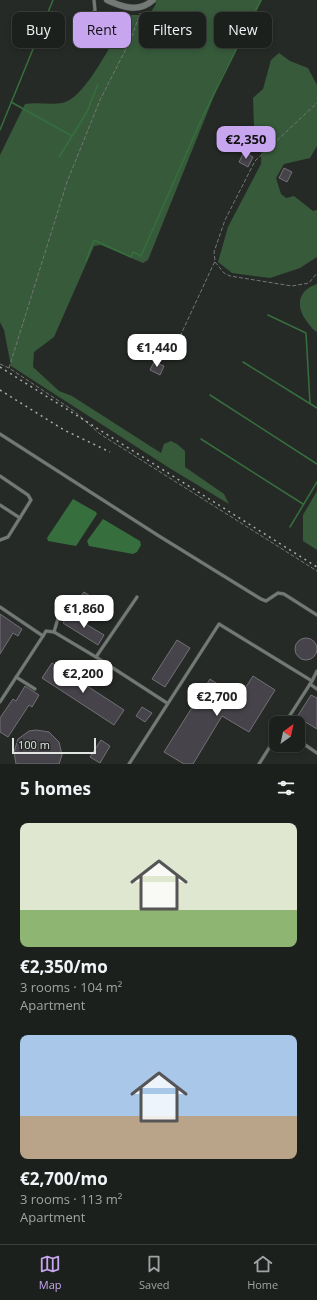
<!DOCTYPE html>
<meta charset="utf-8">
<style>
body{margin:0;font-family:"Open Sans",sans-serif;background:#292d29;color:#f1f3f6;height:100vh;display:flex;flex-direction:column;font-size:15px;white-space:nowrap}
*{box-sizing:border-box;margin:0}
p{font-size:13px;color:#a0a3a3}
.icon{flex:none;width:22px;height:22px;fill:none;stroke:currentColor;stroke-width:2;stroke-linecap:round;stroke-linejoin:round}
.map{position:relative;height:764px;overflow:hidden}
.side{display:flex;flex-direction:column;background:#1c201c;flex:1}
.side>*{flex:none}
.banner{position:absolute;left:12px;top:12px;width:293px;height:36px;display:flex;gap:8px}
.needle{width:26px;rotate:33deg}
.tools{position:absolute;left:269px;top:716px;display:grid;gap:8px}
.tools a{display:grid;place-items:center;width:36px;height:36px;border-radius:8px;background:#1c201c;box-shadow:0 2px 6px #0003,0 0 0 1px #3a3e3b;font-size:20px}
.scale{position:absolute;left:12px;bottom:10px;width:84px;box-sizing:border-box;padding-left:4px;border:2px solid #e1e4e1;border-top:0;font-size:11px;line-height:14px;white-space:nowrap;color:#e1e4e1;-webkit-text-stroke:3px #262a26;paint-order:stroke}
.price{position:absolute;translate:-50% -34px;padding:0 9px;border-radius:8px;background:#fff;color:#222;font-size:13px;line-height:26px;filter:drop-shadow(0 1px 2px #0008)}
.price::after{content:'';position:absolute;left:50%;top:24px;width:12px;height:9px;margin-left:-6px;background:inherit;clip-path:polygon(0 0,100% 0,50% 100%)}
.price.active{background:#c7a6ef;color:#111}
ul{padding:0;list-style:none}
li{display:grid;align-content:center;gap:8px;height:212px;padding:0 20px}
li span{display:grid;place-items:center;height:124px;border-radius:8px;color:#555}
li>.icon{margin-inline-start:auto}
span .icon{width:72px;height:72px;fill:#fffc;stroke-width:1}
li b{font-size:17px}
h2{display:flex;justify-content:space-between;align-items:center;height:48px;padding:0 20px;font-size:17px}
.pill{padding:0 14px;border-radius:8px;background:#1c201c;box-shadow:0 2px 6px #0003,0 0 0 1px #3a3e3b;font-size:14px;line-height:36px}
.pill.active{background:#c7a6ef;color:#111}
.dock{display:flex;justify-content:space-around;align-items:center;height:56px;border-top:1px solid #3a3e3b;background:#1c201c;font-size:11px;color:#a0a3a3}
.dock a{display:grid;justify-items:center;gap:2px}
.dock .active{color:#c7a6ef}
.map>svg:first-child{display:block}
</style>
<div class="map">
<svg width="317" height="764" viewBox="0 0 317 764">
<rect width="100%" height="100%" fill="#262a26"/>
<g fill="#375a3b">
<path d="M154,0H262L222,76L148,260L143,263L101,245L94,246L54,337L34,352L33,367L59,391L72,396L161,453L164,444L171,441L177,444L185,451V467L224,494L229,504L171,469L11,366L4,330L0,322V155L25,104C38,102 50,105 62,103C83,99 105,54 116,37L126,39L132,22L128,15H149L156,4Z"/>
<path d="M279,53L290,61L308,68L317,85V146L310,158L284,164L276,178L281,194L286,198L294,196L313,211L317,210V257L300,268L270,278L232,273L218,262L228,227L261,164L262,137L254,127L253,98L263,89L271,60Z"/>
<path d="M317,284V332C313,330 311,327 308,323C296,308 296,291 317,284Z"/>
<path d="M317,491V550L303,541V515Z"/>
</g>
<g fill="#366f3d">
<path d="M73,499L96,512L97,514L76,546L48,541L47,538Z"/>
<path d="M103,519L140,541L141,545L137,552L133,554L89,546L87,541Z"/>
</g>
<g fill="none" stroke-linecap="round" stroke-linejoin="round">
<g stroke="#366f3d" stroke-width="1.5">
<path d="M11,102L72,136"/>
<path d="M0,130L53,0"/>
<path d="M59,157L87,112L98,84"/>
<path d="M86,261L94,240L131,257L133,252L141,256L203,116L261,0"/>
<path d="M268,315L306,333L310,403"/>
<path d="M243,362L317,408"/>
<path d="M210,395L317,464"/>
<path d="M201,439L303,504"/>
<path d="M290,527L317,482"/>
</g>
</g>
<g fill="#46444a" stroke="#727076">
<path d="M244,152L253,157L248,167L239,162Z"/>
<path d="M284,168L292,172L287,182L279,178Z"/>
<path d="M154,362L164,366L160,375L150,370Z"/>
<path d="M84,592L106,606L101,614L79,599Z"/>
<path d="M0,614L22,629L18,636L13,633L0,654Z"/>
<path d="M69,614L104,635L98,645L63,623Z"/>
<circle cx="306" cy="649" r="11"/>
<path d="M177,640L190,648L165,687L152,679Z"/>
<path d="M52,663L124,710L114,725L42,678Z"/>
<path d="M253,676L275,690L249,732L222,716L193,764H184L164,752L210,679L239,698Z"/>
<path d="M25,686L39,695L32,707L29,705L8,737L0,732V718L13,699L16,701Z"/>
<path d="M311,695L317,698V729L297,717Z"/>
<path d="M142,707L152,713L145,722L136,716Z"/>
<path d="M36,730L49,732L59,742L62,755L59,764H16L14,752L18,739L29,731Z"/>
<path d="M101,740L110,746L100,763L90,757Z"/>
</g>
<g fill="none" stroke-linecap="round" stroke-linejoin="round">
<g stroke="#414541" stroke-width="4">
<g id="lane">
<path d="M88,22L95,10L94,0"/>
<path d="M0,434L159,536L261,599L266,601L278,593L284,594L317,615"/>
<path d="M0,476L28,495L31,500L8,537L0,540"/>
<path d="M0,505L20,518"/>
<path d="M0,607L43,636L0,702"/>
<path d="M54,632L59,615"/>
<path d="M43,636L46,631L54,632L96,657L167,703"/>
<path d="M96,657L137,597"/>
<path d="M16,677L35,689"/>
<path d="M312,681L317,671"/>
<path d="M310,684L317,689"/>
<path d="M298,740L317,753"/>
<path d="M129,764L219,624L312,681L285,723"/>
<path d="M259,764L276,737"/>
</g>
</g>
<g stroke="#414541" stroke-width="7">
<path id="street" d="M107,0C122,7 139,13 153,0"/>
</g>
<g stroke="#747774" stroke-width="1" stroke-dasharray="4 2" stroke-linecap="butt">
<path d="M215,262L224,273L230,276L292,286L309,283L317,273"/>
<path d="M170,358L215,261L214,252L225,220L255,161L317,103"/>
<path d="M0,364L9,368L74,411L100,434L317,571"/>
<path d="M9,368L67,182L100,100L131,39L140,13"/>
</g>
<use href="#lane" stroke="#737974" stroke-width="3"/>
<use href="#street" stroke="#737974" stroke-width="6"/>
<g stroke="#a8aca8" stroke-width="1.5" stroke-dasharray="2 4" stroke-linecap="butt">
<path d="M0,367L317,567"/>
<path d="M0,390L64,430L110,452"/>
</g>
</g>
</svg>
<div class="tools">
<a><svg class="needle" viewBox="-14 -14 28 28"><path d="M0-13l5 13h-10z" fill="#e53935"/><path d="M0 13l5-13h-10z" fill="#a0a3a3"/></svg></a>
</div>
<div class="scale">100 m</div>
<b class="price active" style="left:246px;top:160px">€2,350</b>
<b class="price" style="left:157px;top:368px">€1,440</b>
<b class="price" style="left:84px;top:629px">€1,860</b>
<b class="price" style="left:83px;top:694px">€2,200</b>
<b class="price" style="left:217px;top:717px">€2,700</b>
<div class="banner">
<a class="pill">Buy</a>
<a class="pill active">Rent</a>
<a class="pill">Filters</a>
<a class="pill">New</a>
</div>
</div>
<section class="side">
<h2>5 homes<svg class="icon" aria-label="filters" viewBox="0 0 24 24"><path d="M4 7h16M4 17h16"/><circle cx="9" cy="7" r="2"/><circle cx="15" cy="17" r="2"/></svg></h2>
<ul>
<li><span style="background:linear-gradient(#dfe7d0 70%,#8fb573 0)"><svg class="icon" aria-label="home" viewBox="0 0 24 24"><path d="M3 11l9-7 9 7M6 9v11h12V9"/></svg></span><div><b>€2,350/mo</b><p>3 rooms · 104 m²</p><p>Apartment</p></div></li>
<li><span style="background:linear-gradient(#a9c7e8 65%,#b9a48a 0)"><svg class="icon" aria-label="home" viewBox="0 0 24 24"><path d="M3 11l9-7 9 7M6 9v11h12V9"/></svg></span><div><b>€2,700/mo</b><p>3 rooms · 113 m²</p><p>Apartment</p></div></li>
</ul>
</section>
<nav class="dock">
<a class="active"><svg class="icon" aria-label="map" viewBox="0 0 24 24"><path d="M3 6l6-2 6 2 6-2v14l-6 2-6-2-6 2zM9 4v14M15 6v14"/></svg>Map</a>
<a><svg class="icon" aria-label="saved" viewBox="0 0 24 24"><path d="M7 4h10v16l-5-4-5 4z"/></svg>Saved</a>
<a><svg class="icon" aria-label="home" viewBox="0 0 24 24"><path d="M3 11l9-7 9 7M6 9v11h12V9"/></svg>Home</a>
</nav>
